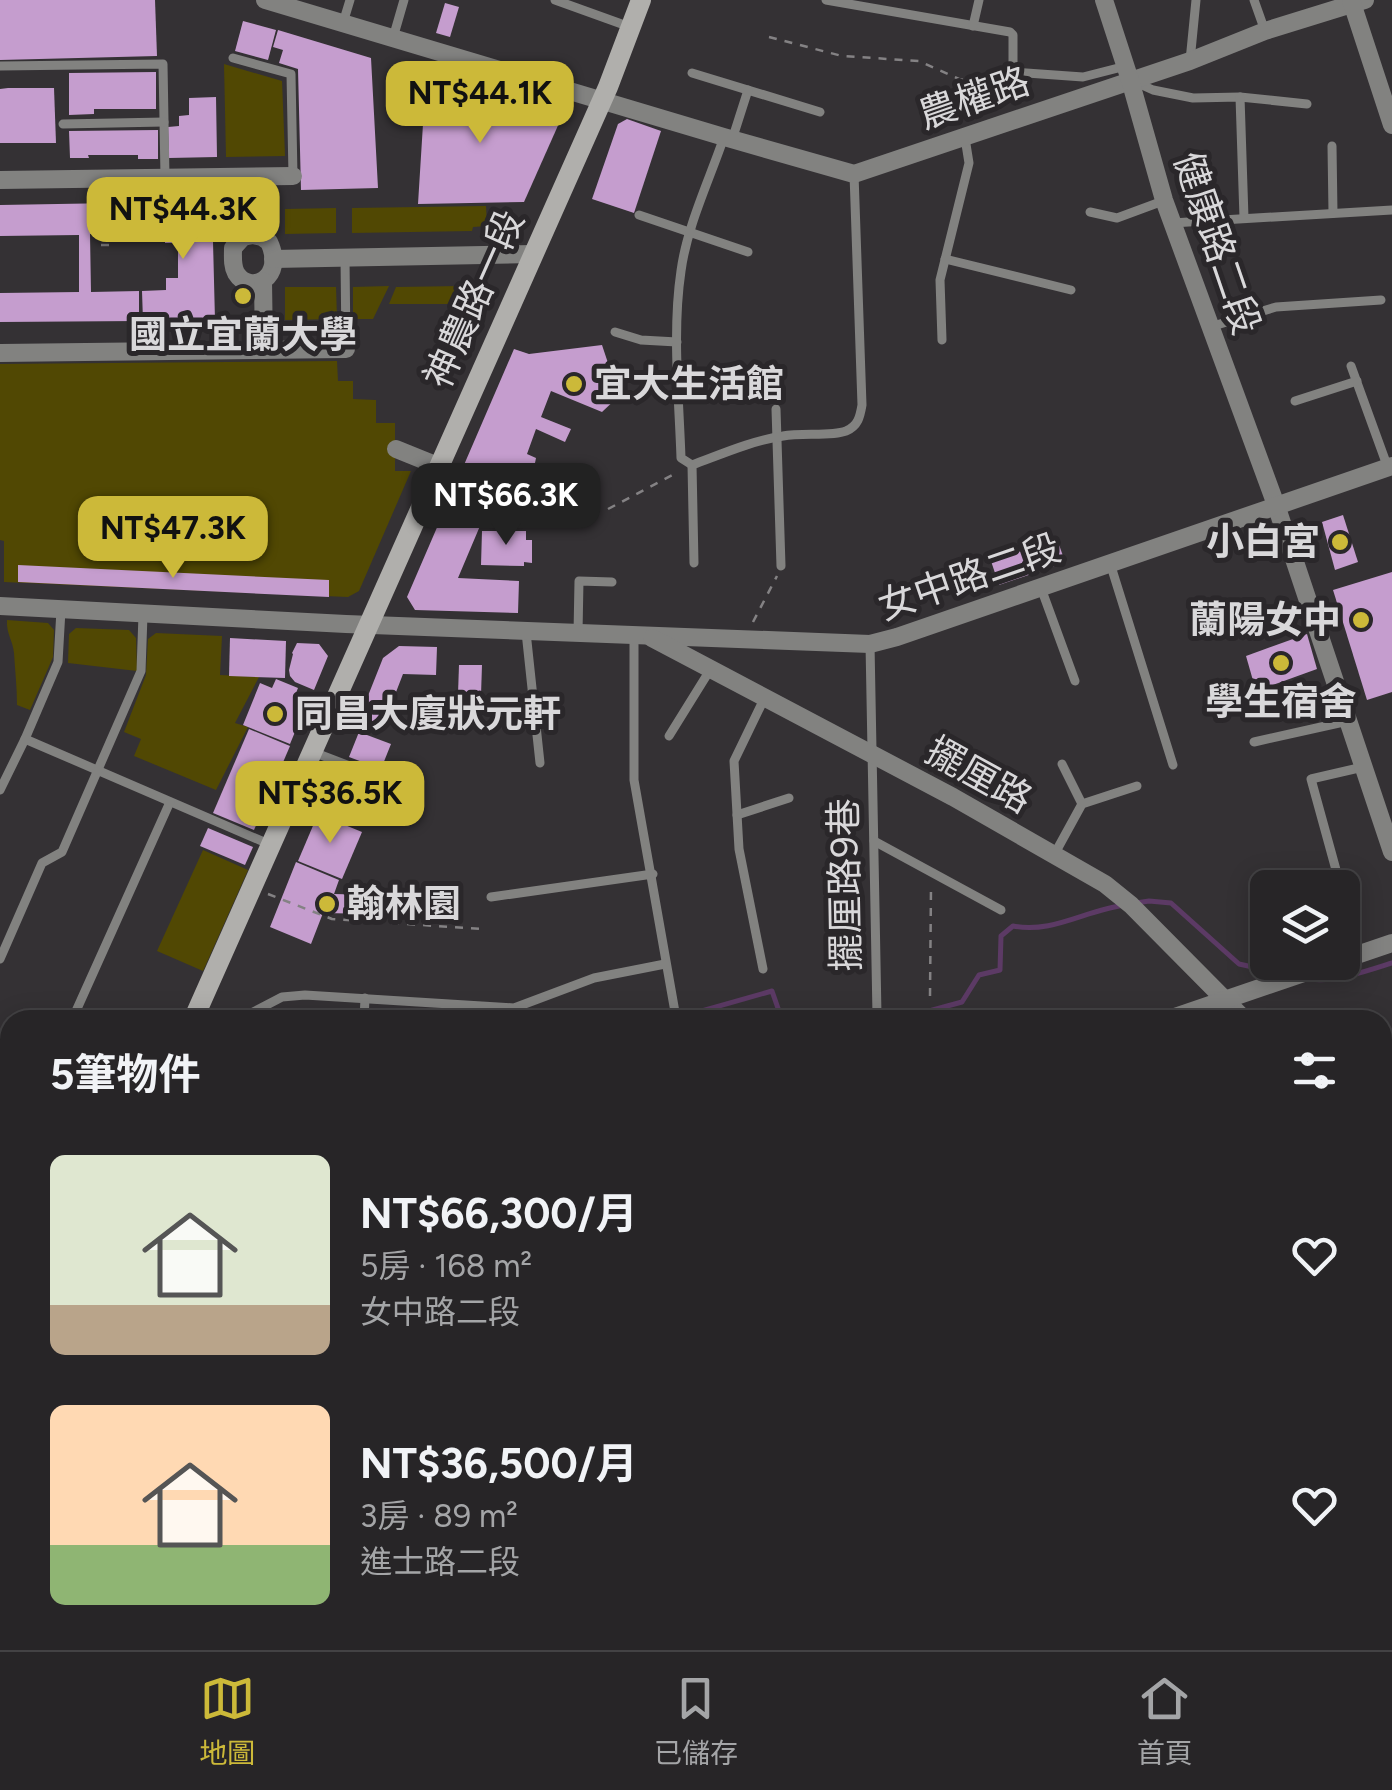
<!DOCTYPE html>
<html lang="zh-TW">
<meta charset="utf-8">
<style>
body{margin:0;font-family:Figtree,"Noto Sans TC",sans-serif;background:#333133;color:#f1f3f6;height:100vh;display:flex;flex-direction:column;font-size:38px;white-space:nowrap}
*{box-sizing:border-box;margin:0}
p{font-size:32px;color:#a4a5a7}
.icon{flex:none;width:55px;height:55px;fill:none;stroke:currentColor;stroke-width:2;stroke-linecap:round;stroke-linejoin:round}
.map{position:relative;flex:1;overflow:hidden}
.sheet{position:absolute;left:0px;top:1010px;width:1392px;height:640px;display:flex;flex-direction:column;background:#272527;border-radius:30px 30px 0 0;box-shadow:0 5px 25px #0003,0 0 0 2px #434244}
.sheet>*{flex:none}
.buttons{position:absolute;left:1250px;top:870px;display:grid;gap:20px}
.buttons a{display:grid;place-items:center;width:110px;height:110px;border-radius:15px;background:#272527;box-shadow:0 5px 25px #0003,0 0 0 2px #434244;font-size:50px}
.price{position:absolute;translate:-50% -85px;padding:0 22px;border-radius:20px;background:#ccb939;color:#111;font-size:32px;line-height:65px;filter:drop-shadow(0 2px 5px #0008)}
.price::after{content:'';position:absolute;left:50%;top:60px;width:30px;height:22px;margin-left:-15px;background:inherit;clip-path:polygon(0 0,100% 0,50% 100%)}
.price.current{background:#222;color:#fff}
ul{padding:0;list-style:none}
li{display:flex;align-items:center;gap:30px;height:250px;padding:0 50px}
li span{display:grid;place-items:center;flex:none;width:280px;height:200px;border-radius:15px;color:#555}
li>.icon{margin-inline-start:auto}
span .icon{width:120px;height:120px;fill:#fffc;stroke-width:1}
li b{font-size:42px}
h2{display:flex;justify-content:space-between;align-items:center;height:120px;padding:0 50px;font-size:42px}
.menu{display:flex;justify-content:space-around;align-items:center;height:140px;border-top:2px solid #434244;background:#272527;font-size:28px;color:#a4a5a7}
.menu a{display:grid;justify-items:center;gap:5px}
.menu .current{color:#ccb939}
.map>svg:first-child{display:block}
</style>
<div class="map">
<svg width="1392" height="1650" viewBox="0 0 1392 1650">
<rect width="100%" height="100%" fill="#343134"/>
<g fill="#514803">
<path d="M224,64L282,81L285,156L226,157Z"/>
<path d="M486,206L487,226L473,227L472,231L352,233V208Z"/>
<path d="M336,208V233L285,234V209Z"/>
<path d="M389,286L373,319H353V287Z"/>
<path d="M462,286L467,293L480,294L474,304H389L396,287Z"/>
<path d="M285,287H336L337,319L285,320Z"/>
<path d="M337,361L338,381H353V399L376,400V423H395V471H411L359,591L348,597L4,582V541L0,540V364Z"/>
<path d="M7,620L48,623L54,630L53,657L30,710L17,705C17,687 15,670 14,653C13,641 6,633 7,620Z"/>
<path d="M76,628L129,630L136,638L137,671L68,663L69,634Z"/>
<path d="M156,633L222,636L220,675L259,677L235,723L248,727L216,790L134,756L141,739L124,732L146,675L148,639Z"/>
<path d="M203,850L248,870L203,971L157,951Z"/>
</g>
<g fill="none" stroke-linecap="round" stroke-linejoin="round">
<g stroke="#5c3a65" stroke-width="5">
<path d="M1136,903L1149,901L1171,903L1239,964L1280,973"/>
<path d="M1311,979C1333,983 1370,970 1392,963"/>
<path d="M670,1020L772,991L780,1014L794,1018L834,1012L856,1020"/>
<path d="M896,1020L962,1002L979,975L1000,970L1001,936L1013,926C1052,934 1086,910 1125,905"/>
</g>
</g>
<g fill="#c59dce">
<path d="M0,0H155L157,56L0,60Z"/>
<path d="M445,3L459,7L450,37L436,33Z"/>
<path d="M243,21L276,30L268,60L235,51Z"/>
<path d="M278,30L371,58L378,188L301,190L298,69L279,63L283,50L273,47Z"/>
<path d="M156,72V109H94V114L69,115V73Z"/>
<path d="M426,76L555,112L560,121L524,202L418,204Z"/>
<path d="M8,88H54L56,143H0V89Z"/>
<path d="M216,97L217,157L169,158L168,127L179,126V116L189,115V98Z"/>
<path d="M627,119L661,131L634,213L592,199L618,124Z"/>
<path d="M158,130V159H138V155H88L89,158H70L69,131Z"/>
<path d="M212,202L215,320L143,321L142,291L166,290V278H178V243H165V233H142L141,203Z"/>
<path d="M115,203H138L139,234H90L91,292L139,291V321L0,322V293L79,292V235L0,236V205Z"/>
<path d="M602,345L619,396L602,412L551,391L541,417L571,429L565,442L536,429L527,454L536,458L535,463H510L509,482L499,481L458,578L519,581L518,613L415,610L407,597L514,349L529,354Z"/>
<path d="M1343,515L1358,562L1335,570L1322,522Z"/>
<path d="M482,531H526V540H532V563L524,562V566L481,565Z"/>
<path d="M1057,539L1063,556L1058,565L999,585L991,561Z"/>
<path d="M18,565L329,580V597L18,582Z"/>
<path d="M1392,572V692L1367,700L1333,590Z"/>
<path d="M1307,634L1317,669L1256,691L1246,656Z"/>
<path d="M230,638L286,641L285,678L229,676Z"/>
<path d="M297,643L319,644L328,656L314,690L295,682L290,676L289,670L293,654L292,653Z"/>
<path d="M399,646L437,647L436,675L403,674L381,731L358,721L383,658Z"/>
<path d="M459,665H482L481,695L458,694Z"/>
<path d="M276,679L298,688L294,698L307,703L290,744L243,725L260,683L272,688Z"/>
<path d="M249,729L290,746L254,830L213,813Z"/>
<path d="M359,732L391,744L381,769L349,757Z"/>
<path d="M342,772L379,787L364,822L321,804L334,774Z"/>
<path d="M318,814L362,832L342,879L298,861Z"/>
<path d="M208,828L253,847L245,865L200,846Z"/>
<path d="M296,862L339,880L334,894L375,895V914L323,913L311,944L270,927Z"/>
</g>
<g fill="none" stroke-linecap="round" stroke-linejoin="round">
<g stroke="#848284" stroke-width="2.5" stroke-dasharray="8 8" stroke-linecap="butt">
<path d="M769,37L842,56L919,61L959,79L984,80L1001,75"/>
<path d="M101,245H116"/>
<path d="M608,509L678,472"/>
<path d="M753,622L777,576"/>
<path d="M268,894L332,919L481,929"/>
<path d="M930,996L931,887"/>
<path d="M489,1640V1650"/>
</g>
<g stroke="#828280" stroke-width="9">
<path d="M555,0L630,27"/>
<path d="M826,0L1010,32L1013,35V72L1083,77L1126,66"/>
<path d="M1254,0L1265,31"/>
<path d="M343,23L350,0"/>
<path d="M973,26L979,0"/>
<path d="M393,38L404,0"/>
<path d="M233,58L291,74L293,176"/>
<path d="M1190,61L1196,0"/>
<path d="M0,66L163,64L165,177"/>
<path d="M692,73L820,112"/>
<path d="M1133,81L1153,90L1193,98L1240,97L1307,104"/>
<path d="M1240,97L1244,218"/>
<path d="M63,124L164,122"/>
<path d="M732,140L748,90"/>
<path d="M1332,146L1333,213"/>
<path d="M261,176L262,237"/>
<path d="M1090,212L1117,218L1163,201"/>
<path d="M639,215L748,252"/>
<path d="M1172,223L1392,210"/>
<path d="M345,258L346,349"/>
<path d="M945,259L1071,290"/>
<path d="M1210,327L1276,307L1381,300"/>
<path d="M615,332L641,340L677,342"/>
<path d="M942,340L940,280L969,163L965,138"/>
<path d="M1351,366L1388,468"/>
<path d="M1295,401L1357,381"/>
<path d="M776,409L781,566"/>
<path d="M692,465L681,458C679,398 672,331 681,271C687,226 709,181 724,137"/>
<path d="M694,563L692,465C722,454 751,441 783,436C802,432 830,437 846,431C858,426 860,417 862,405L854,174"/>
<path d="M1110,563L1173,765"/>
<path d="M1041,588L1075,681"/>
<path d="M526,632L540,763"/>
<path d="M578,633L579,581L612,582"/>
<path d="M634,635V780L675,1012"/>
<path d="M870,644L877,1015"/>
<path d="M669,736L710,670"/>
<path d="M25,739L271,845"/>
<path d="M1254,742L1348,721"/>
<path d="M313,752L415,791"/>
<path d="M1062,764L1082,804"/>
<path d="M0,790L25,739L58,662L61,610"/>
<path d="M737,815L789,798"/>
<path d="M874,841L1001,910"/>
<path d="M1054,855L1082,804L1137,786"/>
<path d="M1341,888L1311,779L1363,767"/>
<path d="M1342,895L1359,955"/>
<path d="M491,897L653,874"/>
<path d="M0,959L42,863L62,852L141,671L143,615"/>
<path d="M763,969L739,849L734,761L764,699"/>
<path d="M72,1020L170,802"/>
<path d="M238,1020L282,997L305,995L514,1008L594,978L665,964"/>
<path d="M364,1020L365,998"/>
<path d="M0,1072L10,1076"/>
<path d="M0,1183L10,1160"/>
<path d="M1382,1302L1392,1300"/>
<path d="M1382,1375L1392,1372"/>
<path d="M1382,1485L1392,1482"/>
<path d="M744,1640L746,1650"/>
<path d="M899,1650L928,1640"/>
</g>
<g stroke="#828280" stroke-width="18">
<path d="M265,0L724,137L854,174L1190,61L1265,31L1365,0"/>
<path d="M1104,0L1130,80L1164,200L1276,505L1392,852"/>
<path d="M1351,0L1392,125"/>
<path d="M0,180L293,176"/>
<path d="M253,235L262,237L269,242C286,278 250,296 236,273C232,266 233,256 233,248L243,237Z"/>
<path d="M273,259L532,254"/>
<path d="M263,281L264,350"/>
<path d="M0,353L346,349"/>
<path d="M396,449L438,466"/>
<path d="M0,606L346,624L870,644L897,637L1392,466"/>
<path d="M652,638L953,797L1105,884L1131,905L1245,1020"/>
<path d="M1342,960L1392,943"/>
<path d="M1166,1020L1336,962"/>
<path d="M1382,1156L1392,1166"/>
<path d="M0,1461L10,1468"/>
<path d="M274,1640L290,1650"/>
<path d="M507,1640L508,1650"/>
<path d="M532,1640L533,1650"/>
<path d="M334,1650L340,1640"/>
</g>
<g stroke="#b0afac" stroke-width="20">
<path d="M193,1020L608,87L641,0"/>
<path d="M1382,1213L1392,1212"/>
<path d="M1382,1236L1392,1235"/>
<path d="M0,1311L10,1312"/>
<path d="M0,1453L10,1432"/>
</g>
</g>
<g fill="#ccb939" stroke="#2a272a" stroke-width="4">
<circle cx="243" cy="296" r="10"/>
<circle cx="574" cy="384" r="10"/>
<circle cx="1340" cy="542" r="10"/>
<circle cx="1361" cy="620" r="10"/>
<circle cx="1281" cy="663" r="10"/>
<circle cx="275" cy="714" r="10"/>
<circle cx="327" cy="904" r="10"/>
</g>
<g text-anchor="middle" stroke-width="10" stroke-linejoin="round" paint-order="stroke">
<g font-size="38" fill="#d9d8da" stroke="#2a272a">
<text transform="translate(974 98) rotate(-19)" y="13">農權路</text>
<text transform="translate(1217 243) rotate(71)" y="13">健康路二段</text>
<text transform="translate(474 299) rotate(-66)" y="13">神農路一段</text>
<text transform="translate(969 577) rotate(-19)" y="13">女中路二段</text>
<text transform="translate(979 775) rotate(29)" y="13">擺厘路</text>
<text transform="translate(845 885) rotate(-91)" y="13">擺厘路9巷</text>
</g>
<g font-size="38" font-weight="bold" fill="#d9d8da" stroke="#2a272a" text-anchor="start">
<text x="243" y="348" text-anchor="middle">國立宜蘭大學</text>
<text x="594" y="397">宜大生活館</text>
<text x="1320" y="555" text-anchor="end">小白宮</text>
<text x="1341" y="633" text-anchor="end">蘭陽女中</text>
<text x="1281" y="715" text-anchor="middle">學生宿舍</text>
<text x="295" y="727">同昌大廈狀元軒</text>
<text x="347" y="917">翰林園</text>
</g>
</g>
</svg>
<div class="buttons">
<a><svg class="icon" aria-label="layers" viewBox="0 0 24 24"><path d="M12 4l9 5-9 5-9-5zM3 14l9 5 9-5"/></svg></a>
</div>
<b class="price" style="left:480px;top:146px">NT$44.1K</b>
<b class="price" style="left:183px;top:262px">NT$44.3K</b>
<b class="price current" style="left:506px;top:548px">NT$66.3K</b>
<b class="price" style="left:173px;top:581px">NT$47.3K</b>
<b class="price" style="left:330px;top:846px">NT$36.5K</b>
<section class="sheet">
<h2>5筆物件<svg class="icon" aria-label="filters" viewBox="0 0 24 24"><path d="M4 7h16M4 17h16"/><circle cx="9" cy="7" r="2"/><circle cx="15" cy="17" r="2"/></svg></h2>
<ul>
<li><span style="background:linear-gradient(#dfe7d0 75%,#b9a48a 0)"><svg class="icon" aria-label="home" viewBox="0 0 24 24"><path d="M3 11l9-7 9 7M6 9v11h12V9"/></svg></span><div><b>NT$66,300/月</b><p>5房 · 168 m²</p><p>女中路二段</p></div><svg class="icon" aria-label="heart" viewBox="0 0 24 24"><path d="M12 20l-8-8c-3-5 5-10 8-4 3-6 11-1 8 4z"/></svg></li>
<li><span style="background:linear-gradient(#ffd9b3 70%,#8fb573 0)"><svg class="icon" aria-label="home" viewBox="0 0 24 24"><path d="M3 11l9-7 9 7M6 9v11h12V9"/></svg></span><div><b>NT$36,500/月</b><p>3房 · 89 m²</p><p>進士路二段</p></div><svg class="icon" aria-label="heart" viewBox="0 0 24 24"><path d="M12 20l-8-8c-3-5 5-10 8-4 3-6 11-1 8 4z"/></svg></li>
</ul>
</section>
</div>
<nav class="menu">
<a class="current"><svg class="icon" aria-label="map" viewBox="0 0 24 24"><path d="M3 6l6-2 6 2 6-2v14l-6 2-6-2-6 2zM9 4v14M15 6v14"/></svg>地圖</a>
<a><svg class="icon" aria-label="saved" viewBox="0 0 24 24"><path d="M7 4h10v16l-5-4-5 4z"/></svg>已儲存</a>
<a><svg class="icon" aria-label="home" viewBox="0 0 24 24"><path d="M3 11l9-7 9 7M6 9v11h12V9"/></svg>首頁</a>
</nav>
